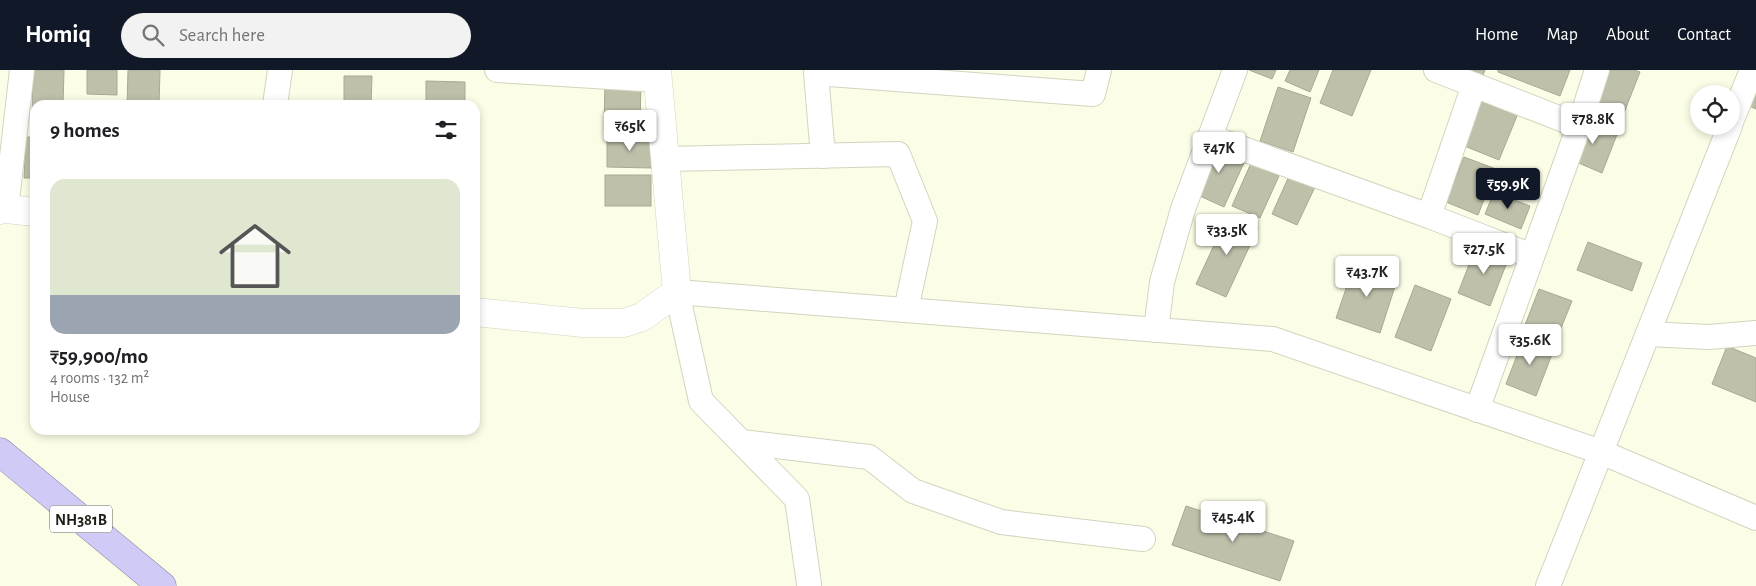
<!DOCTYPE html>
<meta charset="utf-8">
<style>
body{margin:0;font-family:"Alegreya Sans",sans-serif;background:#f2f2f2;color:#202124;height:100vh;display:flex;flex-direction:column;font-size:19px;white-space:nowrap}
*{box-sizing:border-box;margin:0}
p{font-size:16px;color:#757577}
.icon{flex:none;width:28px;height:28px;fill:none;stroke:currentColor;stroke-width:2;stroke-linecap:round;stroke-linejoin:round}
.map{position:relative;flex:1;overflow:hidden}
.panel{position:absolute;left:30px;top:30px;width:450px;height:335px;display:flex;flex-direction:column;background:#fff;border-radius:15px;box-shadow:0 2px 8px #0003}
.panel>*{flex:none}
.buttons{position:absolute;left:1690px;top:15px;display:grid;gap:10px}
.buttons a{display:grid;place-items:center;width:50px;height:50px;border-radius:50%;background:#fff;box-shadow:0 2px 8px #0003;font-size:25px}
.price{position:absolute;translate:-50% -42px;padding:0 11px;border-radius:5px;background:#fff;color:#222;font-size:16px;line-height:32px;filter:drop-shadow(0 1px 2px #0008)}
.price::after{content:'';position:absolute;left:50%;top:30px;width:15px;height:11px;margin-left:-8px;background:inherit;clip-path:polygon(0 0,100% 0,50% 100%)}
.price.active{background:#111827;color:#fff}
ul{padding:0;list-style:none}
li{display:grid;align-content:center;gap:10px;height:265px;padding:0 20px}
li span{display:grid;place-items:center;height:155px;border-radius:15px;color:#555}
li>.icon{margin-inline-start:auto}
span .icon{width:90px;height:90px;fill:#fffc;stroke-width:1}
li b{font-size:21px}
h2{display:flex;justify-content:space-between;align-items:center;height:60px;padding:0 20px;font-size:21px}
header{display:flex;align-items:center;gap:30px;box-sizing:border-box;height:70px;padding:0 25px;background:#111827;color:#fff}
header strong{font-size:24px}
nav{display:flex;gap:28px;margin-inline-start:auto;font-size:18px}
.search{width:350px;height:45px;background:#f2f2f2;display:flex;align-items:center;gap:12px;box-sizing:border-box;padding:0 18px;border-radius:28px;color:#757577;font-size:19px}
.map>svg:first-child{display:block}
</style>
<header>
<strong>Homiq</strong>
<div class="search"><svg class="icon" aria-label="search" viewBox="0 0 24 24"><circle cx="10" cy="10" r="6"/><path d="M15 15l6 6"/></svg>Search here</div>
<nav><a>Home</a><a>Map</a><a>About</a><a>Contact</a></nav>
</header>
<div class="map">
<svg width="1756" height="516" viewBox="0 0 1756 516">
<rect width="100%" height="100%" fill="#fcfde6"/>
<g fill="#bfc0aa" stroke="#a8a994">
<path d="M33,0H64L63,35H35V47H32Z"/>
<path d="M87,0H117V25L87,24Z"/>
<path d="M128,0H160L159,35H127Z"/>
<path d="M1249,0H1276L1272,9Z"/>
<path d="M1290,0H1319L1310,22L1285,11Z"/>
<path d="M1333,0H1371L1352,46L1320,33Z"/>
<path d="M1469,0H1485L1483,5Z"/>
<path d="M1498,0H1570L1560,26L1498,2Z"/>
<path d="M1603,0H1634L1640,2L1620,53L1587,41Z"/>
<path d="M344,6H372L371,35H344Z"/>
<path d="M605,9L641,10L640,60H604Z"/>
<path d="M426,11L465,12V35H426Z"/>
<path d="M1756,16V39L1747,35Z"/>
<path d="M1278,17L1311,28L1293,82L1260,71Z"/>
<path d="M1481,26L1519,41L1499,90L1462,75Z"/>
<path d="M1583,48L1618,62L1602,103L1567,88Z"/>
<path d="M607,66H652V98L607,97Z"/>
<path d="M26,67H35V108H24Z"/>
<path d="M1215,70L1247,86L1224,137L1191,122Z"/>
<path d="M1464,87L1496,99L1478,145L1446,132Z"/>
<path d="M1251,93L1279,106L1260,148L1232,136Z"/>
<rect x="605" y="105" width="46" height="31"/>
<path d="M1289,106L1315,117L1297,155L1272,144Z"/>
<path d="M1494,122L1530,136L1521,159L1485,144Z"/>
<path d="M1228,145L1258,158L1226,227L1196,214Z"/>
<path d="M1588,172L1642,193L1632,221L1577,200Z"/>
<path d="M1477,174L1509,187L1490,236L1458,223Z"/>
<path d="M1355,192L1398,207L1380,263L1336,248Z"/>
<path d="M1415,215L1451,229L1431,281L1395,267Z"/>
<path d="M1539,219L1572,231L1557,268L1525,255Z"/>
<path d="M1524,267L1554,279L1536,326L1506,314Z"/>
<path d="M1727,276L1756,288V332L1712,314Z"/>
<path d="M1186,436L1294,471L1280,511L1172,475Z"/>
</g>
<g fill="none" stroke-linecap="round" stroke-linejoin="round">
<g stroke="#d3d4be" stroke-width="26">
<g id="minor">
<path d="M497,0L658,10"/>
<path d="M1436,0L1579,56"/>
<path d="M275,35L280,0"/>
<path d="M1731,52L1752,0"/>
<path d="M1210,67L1429,146L1532,186"/>
<path d="M823,86L816,3L1093,24L1099,0"/>
<path d="M665,89L898,84L925,151L906,240"/>
<path d="M6,139L22,0"/>
<path d="M1429,146L1474,15"/>
<path d="M1156,260L1162,212L1183,139L1235,0"/>
<path d="M1648,264L1709,267L1756,263"/>
<path d="M1477,340L1579,56L1597,0"/>
<path d="M742,372L869,387L913,421L1001,452L1143,469"/>
<path d="M809,514L797,429L701,331L677,222L1273,269L1601,382L1756,448"/>
<path d="M1548,516L1730,56"/>
</g>
</g>
<g stroke="#d3d4be" stroke-width="29">
<g id="tertiary">
<path d="M0,140L6,139L35,142"/>
<path d="M475,242L583,253H624L642,247L677,222L657,0"/>
</g>
</g>
<g stroke="#8a85a6" stroke-width="29">
<path id="trunk" d="M0,382L162,516"/>
</g>
<use href="#minor" stroke="#fff" stroke-width="24"/>
<use href="#tertiary" stroke="#fff" stroke-width="28"/>
<use href="#trunk" stroke="#d0caf6" stroke-width="28"/>
</g>
<g text-anchor="middle" stroke-width="4" stroke-linejoin="round" paint-order="stroke">
<rect fill="#fff" stroke="#62625c" stroke-width="1" x="50" y="435.5" width="62" height="27" rx="4"/>
<g font-size="16" font-weight="bold" fill="#1e1e16">
<text x="81" y="455">NH381B</text>
</g>
</g>
</svg>
<div class="buttons">
<a><svg class="icon" aria-label="locate" viewBox="0 0 24 24"><circle cx="12" cy="12" r="6"/><path d="M12 2v4M12 18v4M2 12h4M18 12h4"/></svg></a>
</div>
<b class="price" style="left:1593px;top:75px">₹78.8K</b>
<b class="price" style="left:630px;top:82px">₹65K</b>
<b class="price" style="left:1219px;top:104px">₹47K</b>
<b class="price active" style="left:1508px;top:140px">₹59.9K</b>
<b class="price" style="left:1227px;top:186px">₹33.5K</b>
<b class="price" style="left:1484px;top:205px">₹27.5K</b>
<b class="price" style="left:1367px;top:228px">₹43.7K</b>
<b class="price" style="left:1530px;top:296px">₹35.6K</b>
<b class="price" style="left:1233px;top:473px">₹45.4K</b>
<section class="panel">
<h2>9 homes<svg class="icon" aria-label="filters" viewBox="0 0 24 24"><path d="M4 7h16M4 17h16"/><circle cx="9" cy="7" r="2"/><circle cx="15" cy="17" r="2"/></svg></h2>
<ul>
<li><span style="background:linear-gradient(#dfe7d0 75%,#9aa5b1 0)"><svg class="icon" aria-label="home" viewBox="0 0 24 24"><path d="M3 11l9-7 9 7M6 9v11h12V9"/></svg></span><div><b>₹59,900/mo</b><p>4 rooms · 132 m²</p><p>House</p></div></li>
</ul>
</section>
</div>
